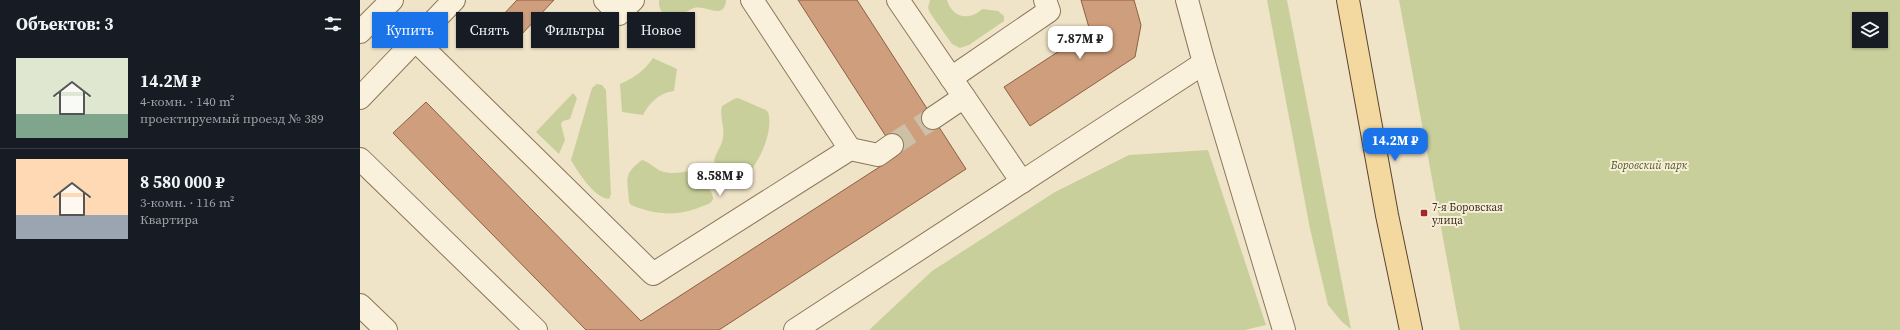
<!DOCTYPE html>
<html lang="ru">
<meta charset="utf-8">
<style>
body{margin:0;font-family:"Source Serif 4",serif;background:#242831;color:#f1f3f6;height:100vh;display:flex;flex-direction:column;font-size:15px;white-space:nowrap}
*{box-sizing:border-box;margin:0}
p{font-size:13px;color:#9ea1a6}
.icon{flex:none;width:22px;height:22px;fill:none;stroke:currentColor;stroke-width:2;stroke-linecap:round;stroke-linejoin:round}
.map{position:relative;flex:1;overflow:hidden}
.panel{display:flex;flex-direction:column;background:#171b24;width:360px}
.panel>*{flex:none}
.top-card{position:absolute;left:12px;top:12px;width:380px;height:36px;display:flex;gap:8px}
.controls{position:absolute;left:1492px;top:12px;display:grid;gap:8px}
.controls a{display:grid;place-items:center;width:36px;height:36px;border-radius:0px;background:#171b24;box-shadow:0 1px 3px #0004;font-size:20px}
.price{position:absolute;translate:-50% -34px;padding:0 9px;border-radius:8px;background:#fff;color:#222;font-size:13px;line-height:26px;filter:drop-shadow(0 1px 2px #0008)}
.price::after{content:'';position:absolute;left:50%;top:24px;width:12px;height:9px;margin-left:-6px;background:inherit;clip-path:polygon(0 0,100% 0,50% 100%)}
.price.active{background:#1a73e8;color:#fff}
ul{padding:0;list-style:none}
li{display:flex;align-items:center;gap:12px;height:100px;padding:0 16px}
li+li{border-top:1px solid #363941}
li span{display:grid;place-items:center;flex:none;width:112px;height:80px;border-radius:0px;color:#555}
li>.icon{margin-inline-start:auto}
span .icon{width:48px;height:48px;fill:#fffc;stroke-width:1}
li b{font-size:17px}
h2{display:flex;justify-content:space-between;align-items:center;height:48px;padding:0 16px;font-size:17px}
.chip{padding:0 14px;border-radius:0px;background:#171b24;box-shadow:0 1px 3px #0004;font-size:14px;line-height:36px}
.chip.active{background:#1a73e8;color:#fff}
main{display:flex;flex:1;min-height:0}
.map>svg:first-child{display:block}
</style>
<main>
<section class="panel">
<h2>Объектов: 3<svg class="icon" aria-label="filters" viewBox="0 0 24 24"><path d="M4 7h16M4 17h16"/><circle cx="9" cy="7" r="2"/><circle cx="15" cy="17" r="2"/></svg></h2>
<ul>
<li><span style="background:linear-gradient(#dfe7d0 70%,#7fa58c 0)"><svg class="icon" aria-label="home" viewBox="0 0 24 24"><path d="M3 11l9-7 9 7M6 9v11h12V9"/></svg></span><div><b>14.2M ₽</b><p>4-комн. · 140 m²</p><p>проектируемый проезд № 389</p></div></li>
<li><span style="background:linear-gradient(#ffd9b3 70%,#9aa5b1 0)"><svg class="icon" aria-label="home" viewBox="0 0 24 24"><path d="M3 11l9-7 9 7M6 9v11h12V9"/></svg></span><div><b>8 580 000 ₽</b><p>3-комн. · 116 m²</p><p>Квартира</p></div></li>
</ul>
</section>
<div class="map">
<svg width="1540" height="330" viewBox="0 0 1540 330">
<rect width="100%" height="100%" fill="#f0e4c8"/>
<g fill="#c9cf9b" fill-rule="evenodd">
<path d="M299,0H366V2C362,20 347,5 334,8C327,10 322,16 315,18C304,18 298,10 299,0Z"/>
<path d="M570,0H587C592,18 610,21 622,9L638,11L644,16V21L609,45L600,48L592,44L570,13L568,8Z"/>
<path d="M907,0H927L991,329L982,322L968,305L950,229Z"/>
<path d="M1039,0H1540V330H1100ZM1499,19H1521V41H1499Z"/>
<path d="M293,58L317,69L314,91C299,93 290,102 283,115L262,112L260,84C274,78 284,71 293,58Z"/>
<path d="M237,84L242,85L246,90L251,194L249,199C234,198 218,172 211,160L232,88Z"/>
<path d="M213,93L217,98L210,119L203,121L201,124L205,140L199,154L176,132Z"/>
<path d="M378,98L406,110L408,112C415,134 394,176 374,186L369,184L354,161C356,152 362,146 363,137C365,127 359,116 362,106L374,99Z"/>
<path d="M848,150L906,325L885,330H509L572,271L695,192L769,155Z"/>
<path d="M282,160C290,162 294,168 301,171C315,176 324,170 336,171C340,175 355,194 353,199C352,203 346,205 343,206C319,217 295,215 271,205L269,202C268,179 262,175 282,160Z"/>
</g>
<g fill="#cf9f7d" stroke="#8d5f41">
<path d="M157,0H194L161,35L142,16Z"/>
<path d="M438,0H497L606,169L359,330H226L33,133L66,102L281,321L538,155Z"/>
<path d="M721,0H774L781,25L775,57L670,126L644,87L730,31Z"/>
</g>
<g fill="none" stroke-linecap="round" stroke-linejoin="round">
<path stroke="#ccc0a6" stroke-width="22" stroke-dasharray="22 11" stroke-linecap="butt" d="M532,145L573,118"/>
<g stroke="#8d765c" stroke-width="24">
<g id="minor">
<path d="M245,0L259,14L273,0"/>
<path d="M538,0L662,182"/>
<path d="M0,32L32,0"/>
<path d="M55,40L293,274L490,149L392,0"/>
<path d="M844,63L924,330"/>
<path d="M591,78L689,11L685,0"/>
<path d="M0,98L94,0"/>
<path d="M573,118L604,97"/>
<path d="M490,149L518,155L532,145"/>
<path d="M0,159L176,330"/>
<path d="M0,305L26,330"/>
<path d="M435,330L844,63L827,0"/>
</g>
</g>
<g stroke="#5b4430" stroke-width="24">
<path id="major" d="M988,0L1027,215L1051,330"/>
</g>
<use href="#minor" stroke="#faf1dc" stroke-width="22"/>
<use href="#major" stroke="#f3d9a0" stroke-width="22"/>
</g>
<rect fill="#9e2a2b" stroke="#f7eed8" stroke-width="1.5" x="1060" y="209" width="8" height="8" rx="2"/>
<g text-anchor="middle" stroke-width="4" stroke-linejoin="round" paint-order="stroke">
<g font-size="11" font-style="italic" fill="#4d5a26" stroke="#f7eed8">
<text x="1289" y="169">Боровский парк</text>
</g>
<g font-size="11" fill="#3d2e20" stroke="#f7eed8" text-anchor="start">
<text x="1072" y="211">7-я Боровская<tspan x="1072" dy="13">улица</tspan></text>
</g>
</g>
</svg>
<div class="controls">
<a><svg class="icon" aria-label="layers" viewBox="0 0 24 24"><path d="M12 4l9 5-9 5-9-5zM3 14l9 5 9-5"/></svg></a>
</div>
<b class="price" style="left:720px;top:60px">7.87M ₽</b>
<b class="price active" style="left:1035px;top:162px">14.2M ₽</b>
<b class="price" style="left:360px;top:197px">8.58M ₽</b>
<div class="top-card">
<a class="chip active">Купить</a>
<a class="chip">Снять</a>
<a class="chip">Фильтры</a>
<a class="chip">Новое</a>
</div>
</div>
</main>
